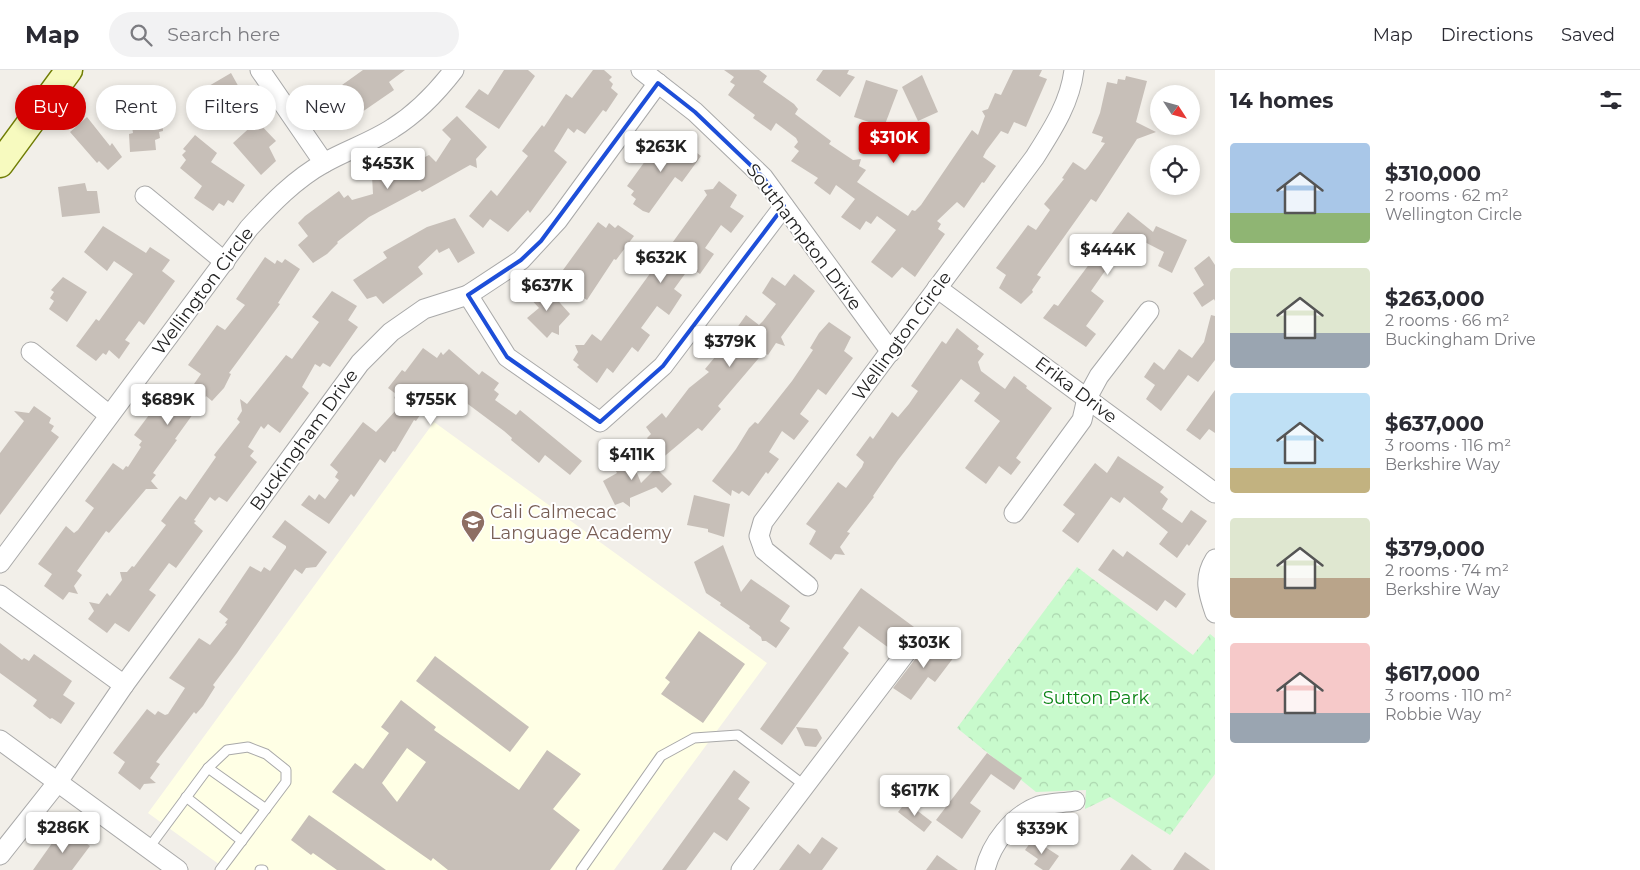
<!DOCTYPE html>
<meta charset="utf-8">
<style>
body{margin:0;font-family:Montserrat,sans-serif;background:#f2f2f3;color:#2b2b33;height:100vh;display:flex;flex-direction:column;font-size:19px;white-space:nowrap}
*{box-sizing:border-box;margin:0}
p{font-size:16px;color:#7c7c81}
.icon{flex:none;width:28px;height:28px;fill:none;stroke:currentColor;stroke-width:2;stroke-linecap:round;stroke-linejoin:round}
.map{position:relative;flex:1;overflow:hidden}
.sheet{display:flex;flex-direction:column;background:#fff;width:425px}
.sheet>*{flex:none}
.top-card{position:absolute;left:15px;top:15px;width:475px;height:45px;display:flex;gap:10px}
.needle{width:32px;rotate:126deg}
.controls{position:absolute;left:1150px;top:15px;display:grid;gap:10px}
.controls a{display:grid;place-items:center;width:50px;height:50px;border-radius:50%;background:#fff;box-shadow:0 2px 8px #0003;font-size:25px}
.price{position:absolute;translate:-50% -42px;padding:0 11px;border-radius:5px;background:#fff;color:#222;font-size:16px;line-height:32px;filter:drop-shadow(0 1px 2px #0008)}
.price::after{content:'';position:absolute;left:50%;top:30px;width:15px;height:11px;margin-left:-8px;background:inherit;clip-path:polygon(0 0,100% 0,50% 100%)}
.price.current{background:#d40000;color:#fff}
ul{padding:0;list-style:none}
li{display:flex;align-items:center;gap:15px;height:125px;padding:0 15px}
li span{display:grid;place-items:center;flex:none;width:140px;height:100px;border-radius:5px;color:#555}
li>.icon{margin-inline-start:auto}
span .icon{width:60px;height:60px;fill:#fffc;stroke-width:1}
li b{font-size:21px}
h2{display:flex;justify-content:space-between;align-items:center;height:60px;padding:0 15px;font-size:21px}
.chip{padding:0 18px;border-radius:22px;background:#fff;box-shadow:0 2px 8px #0003;font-size:18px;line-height:45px}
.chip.current{background:#d40000;color:#fff}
header{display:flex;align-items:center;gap:30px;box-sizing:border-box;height:70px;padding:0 25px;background:#fff;border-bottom:1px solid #e1e1e2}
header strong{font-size:24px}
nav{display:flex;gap:28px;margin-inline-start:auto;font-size:18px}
.search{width:350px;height:45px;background:#f2f2f3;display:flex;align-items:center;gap:12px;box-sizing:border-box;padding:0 18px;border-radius:28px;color:#7c7c81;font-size:19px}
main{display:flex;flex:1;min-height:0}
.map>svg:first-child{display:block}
</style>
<header>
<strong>Map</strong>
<div class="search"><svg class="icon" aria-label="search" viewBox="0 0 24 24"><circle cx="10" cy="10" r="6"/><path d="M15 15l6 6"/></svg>Search here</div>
<nav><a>Map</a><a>Directions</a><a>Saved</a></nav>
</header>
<main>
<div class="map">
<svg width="1215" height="800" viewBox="0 0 1215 800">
<defs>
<pattern id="park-crowns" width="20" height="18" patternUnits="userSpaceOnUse" patternTransform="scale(1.25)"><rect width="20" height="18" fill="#c8facc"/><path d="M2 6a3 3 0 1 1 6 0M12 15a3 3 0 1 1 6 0" fill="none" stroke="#acd6af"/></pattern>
</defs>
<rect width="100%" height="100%" fill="#f2efe9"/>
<path fill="#ffffe5" d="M434,352L767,593L614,800H227L148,743Z"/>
<path fill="url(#park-crowns)" d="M1077,497L1193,585L1210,564L1215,568V704L1170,765L1110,727L1085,739L1086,720L1036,722L957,658Z"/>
<g fill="#c7bfb8" fill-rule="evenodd">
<path d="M363,0H405L389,12L394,20L349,51L344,44L338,48L335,42L330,45L321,30Z"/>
<path d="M504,0H528L535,6L499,59L465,37L479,19L488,25Z"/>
<path d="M593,0H604L612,7L609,10L613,14L611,18L618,24L606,42L603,40L585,64L577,59L574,63L568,58L554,81L567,92L530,143L528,140L508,162L490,149L483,158L469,146L491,120L497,126L528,86L522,81L531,69L542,55L544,57L566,24L572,28Z"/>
<path d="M724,0H759L767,6L763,12L794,34L798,39L795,44L831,71L829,74L853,90L861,89L859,96L866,100L857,112L908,146L912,140L915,141L921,135L972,60L978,65L985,46L982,41L988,39L995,23L1001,25L1013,0H1042L1039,6L1047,9L1026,57L1014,52L1008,64L1001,61L986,81L983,87L996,96L984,113L982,112L964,138L957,132L937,151L941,154L938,159L945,164L915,207L902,197L892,208L871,192L896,160L877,146L871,154L866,151L860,160L841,147L855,129L836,115L830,125L814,113L818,108L791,91L799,81L794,77L798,72L796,68L776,53L771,61L753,48L755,45L728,25L735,15L730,12L734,7Z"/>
<path d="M823,0H849L847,4L855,7L840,27L816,10Z"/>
<path d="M231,3L241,21L234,26L237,31L231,34L233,39L217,46L202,20Z"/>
<path d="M922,5L938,42L918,51L902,17Z"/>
<path d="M1126,6L1147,11L1136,52L1156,62L1137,69L1096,132L1091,129L1037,205L1041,207L1032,220L1033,222L1021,234L999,218L1006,205L996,198L1028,155L1036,160L1050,140L1044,134L1064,109L1062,108L1073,92L1085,100L1088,97L1105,73L1101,72L1103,67L1092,63L1100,43L1107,12L1117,14L1118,9L1125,10Z"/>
<path d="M866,10L898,20L884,57L854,47Z"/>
<path d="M161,41L163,61L159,62L160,68L155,70L156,80L130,82L129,64L133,63L130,44Z"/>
<path d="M457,46L487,77L476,89L477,98L470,95L422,122L420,120L369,147L337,172L338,173L327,184L313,193L298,175L308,166L298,153L305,146L339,121L344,128L348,125L352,130L373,124L372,106L390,96L391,98L420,79L425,87L429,85L436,92L451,69L442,60Z"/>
<path d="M87,47L110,76L112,73L122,87L108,100L99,91L97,93L70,62Z"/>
<path d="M257,51L276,71L269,77L276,91L261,105L233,73Z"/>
<path d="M195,65L217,83L211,92L245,115L233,133L228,130L224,136L219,133L213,141L194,128L202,116L180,98L186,90L182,85L186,81L183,79Z"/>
<path d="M680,70L701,86L682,112L675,107L649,143L643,141L633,134L636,129L631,125L634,121L627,116L659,72L670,80Z"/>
<path d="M719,111L737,125L730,137L744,146L731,163L721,155L705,178L714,184L700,204L690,197L674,219L682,225L669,245L657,236L641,258L650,265L638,282L632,277L613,303L607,298L597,313L577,297L579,295L573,290L578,282L575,275H584L592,264L601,271L707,125L704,120L713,119Z"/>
<path d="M85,113L87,121H97L100,143L62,147L58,117Z"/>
<path d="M1128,142L1153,162L1156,156L1187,170L1172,203L1158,196L1164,182L1133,166L1121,183L1119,181L1091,221L1104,231L1086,256L1096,264L1086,277L1043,248L1054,234L1058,236Z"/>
<path d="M455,148L475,183L458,193L449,178L439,183L437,179L418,197L423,204L383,234L376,226L367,229L353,210L387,188L383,182L427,157Z"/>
<path d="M598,152L606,158L609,153L615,158L618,155L634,166L616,190L614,189L587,230L563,214L570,205L563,200Z"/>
<path d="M103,156L146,183L150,177L170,190L162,201L175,211L144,255L139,251L125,270L130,273L119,289L109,280L106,285L103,283L96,291L76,276L96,249L99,251L133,204L114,191L107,201L84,182Z"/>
<path d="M1209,186L1215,195V231L1214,229L1202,237L1193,223L1204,215L1194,198Z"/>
<path d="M265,187L275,194L277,190L282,193L285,189L300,199L278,233L280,234L229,303L231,304L224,318L212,331L206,326L175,369L177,370L153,403L156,405L151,411L158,419H146L109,463L106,461L77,501L82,505L74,516L78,524L69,522L63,530L44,516L52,504L38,494L66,456L74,463L78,460L94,438L85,431L113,393L123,400L126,396L128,397L141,377L139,375L142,371L134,365L164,325L172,330L176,325L181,330L185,327L201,304L188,295L217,255L225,260L245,235L236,229Z"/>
<path d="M794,204L815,221L781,267L785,276L776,273L768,285L764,282L718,336L721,339L702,361L698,358L660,390L647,376L652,374L647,368L651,364L646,357L662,343L666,348L689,318L709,302L705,299L720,281L726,287L743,268L734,262L746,245L759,255L763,251L776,234L762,223L772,207L785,216Z"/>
<path d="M63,207L87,222L67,252L49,239L54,231L50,228L54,222L51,220Z"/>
<path d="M543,214L570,244L559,256V265L552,262L547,268L527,248L539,238L529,227Z"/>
<path d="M332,221L357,236L348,250L358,257L330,297L323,293L320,297L315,294L302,317L309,323L280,363L268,354L264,359L261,356L248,377L254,381L250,386L257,392L227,432L219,427L215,431L210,427L194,450L196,451L194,453L203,461L176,498L169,493L149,520L156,525L129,562L115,553L107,563L88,549L94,541L89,532L99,534L107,523L110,526L122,510L120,502H127L132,496L134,497L166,455L161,451L175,432L180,426L186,430L216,387L214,385L240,352L237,349L242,341L240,329L247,334L286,285L292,289L319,252L312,247Z"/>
<path d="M1211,245L1215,246V290L1198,312L1188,305L1161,341L1146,329L1155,315L1144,307L1154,292L1164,300L1179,279L1192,288L1204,272Z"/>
<path d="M829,252L851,267L844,281L853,288L826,325L818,319L800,344L809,351L794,370L782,361L769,382L779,389L768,404L766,402L749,426L742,421L739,424L732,420L731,426L712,411L736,379L749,358L755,352L758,354L792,311L813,280L810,278L819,263Z"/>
<path d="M957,258L979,276L977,279L984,284L978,292L981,301L1005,319L1014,306L1027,316L1026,318L1052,338L1016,388L1021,392L1011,405L999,396L986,414L965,398L1000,351L974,331L980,323L961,309L898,390L873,426L874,427L847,462L850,463L840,477L845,485L835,484L831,490L809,474L816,461L806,454L838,412L846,418L862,397L864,392L856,385L870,366L873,369L892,342L898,347L909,334L918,321L911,316L942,271L946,274Z"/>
<path d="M423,278L437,288L441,282L443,285L449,279L479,305L482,301L499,313L494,320L499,324L495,330L516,345L520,340L582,391L570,405L545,385L539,393L511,370L512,368L504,361L441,314L416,351L414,350L395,382L393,381L385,393L380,389L354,427L351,424L329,454L301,435L309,425L315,430L319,424L325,429L339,410L335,407L338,402L330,395L363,352L376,362L397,339L395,337L399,332L394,328L396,324L388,318L402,300L405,302Z"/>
<path d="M1215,320V363L1209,359L1200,370L1186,360Z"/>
<path d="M34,336L51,348L49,353L54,356L51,361L59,367L0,445V383L24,351L14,341L29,343Z"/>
<path d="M629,383L641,413L656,398L672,414L662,423L656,417L630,428V437L623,432L615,435L603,411L617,403L611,391Z"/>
<path d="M1118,386L1164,417L1160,422L1168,429L1162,439L1182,453L1191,440L1207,451L1189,476L1187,474L1177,488L1159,474L1168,462L1124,427L1120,433L1111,427L1078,473L1062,461L1075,444L1063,435L1073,422L1095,393L1107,403Z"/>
<path d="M694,425L730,434L724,467L708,462V459L687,455Z"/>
<path d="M285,450L327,482L316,497L306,498L302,504L295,499L237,583L213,615L215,617L203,636L196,644L194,642L156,692L160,694L150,708L156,713L144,714L140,720L118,703L125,692L113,683L147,639L155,645L158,641L165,645L168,644L185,618L169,608L199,568L210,575L227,554L225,553L228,549L219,542L250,496L261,502L264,497L270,501L286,478V476L272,467Z"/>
<path d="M723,475L741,522L751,509L790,536L780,551L790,558L776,578L766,571H762L761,567L749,558L750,556L720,535L721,533L706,523L694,492Z"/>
<path d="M1113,479L1123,487L1127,481L1186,524L1176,538L1165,530L1157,541L1098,500Z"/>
<path d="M861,518L914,557L908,561L893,581L859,556L843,578L849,583L782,675L760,659Z"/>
<path d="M699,561L745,594L703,653L661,624L670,612L665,608Z"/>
<path d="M928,568L954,587L935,612L928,607L911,630L893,618L926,575Z"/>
<path d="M0,573L22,590L24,588L29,591L34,584L72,611L63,625L75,633L61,654L52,648L50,649L33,636L37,630L0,603Z"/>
<path d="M435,586L529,657L510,682L416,611Z"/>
<path d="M401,630L436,657L434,660L519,720L547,680L581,704L553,739L580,760L550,800H448L433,788L431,791L332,722L355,693L363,699L389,663L381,657ZM407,678L426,692L397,732L382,713Z"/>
<path d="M796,657L817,659L822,668L816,677L805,676Z"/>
<path d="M987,683L1022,708L1014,720L991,704L970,733L981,741L962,769L936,750Z"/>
<path d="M734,700L750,712L738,729L750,738L727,771L714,762L686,800H662Z"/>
<path d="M906,732L932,752L924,762L898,742Z"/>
<path d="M309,745L336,764L386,800H337L313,783L311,785L291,770Z"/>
<path d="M70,762L90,776L72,800H33L55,769L57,770L61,766L65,769Z"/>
<path d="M822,767L838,778L822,800H779L798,774L810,784Z"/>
<path d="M1033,769L1059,786L1049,800H1043L1034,794L1038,789L1025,780Z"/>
<path d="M1185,782L1210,800H1173Z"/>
<path d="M1132,784L1152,800H1120Z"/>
<path d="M937,785L958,800H926Z"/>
</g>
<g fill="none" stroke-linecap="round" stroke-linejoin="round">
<g stroke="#a9a9a9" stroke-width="11">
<g id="service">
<path d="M208,698L266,739"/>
<path d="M186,727L242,771"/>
<path d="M148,779L208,698L227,680L248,677L266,684L286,700V712L220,800"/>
<path d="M260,800H263"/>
<path d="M581,800L661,686L694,668L738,665L804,715"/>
</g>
</g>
<g stroke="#a9a9a9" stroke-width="21">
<g id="minor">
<path d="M260,0L324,93"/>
<path d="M641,0L695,42L763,107L891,282"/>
<path d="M145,126L225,192"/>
<path d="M937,218L1215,423"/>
<path d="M468,225L507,287L600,352L663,296L784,136"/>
<path d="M31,282L109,345"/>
<path d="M1014,443L1082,350L1087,328L1099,306L1149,241"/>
<path d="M1215,489C1203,508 1208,523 1215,543"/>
<path d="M0,493L249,158C271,134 295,109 324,93C347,80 372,72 393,58C417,43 437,22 454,0"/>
<path d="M808,516L764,480L759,466L763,452L1035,87C1052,60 1070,33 1074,0"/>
<path d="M0,525L124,615"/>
<path d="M0,670L178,800"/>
<path d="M0,785L57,713L124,615L360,293L391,262L424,239L468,225L521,190L558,150L658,13"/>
<path d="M741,800L917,568"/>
<path d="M985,800C991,774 1013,745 1039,736C1050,733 1063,733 1075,731"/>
</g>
</g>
<g stroke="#707d05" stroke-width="29">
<path id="secondary" d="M0,94L69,0"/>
</g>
<use href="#service" stroke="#fff" stroke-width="9"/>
<use href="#minor" stroke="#fff" stroke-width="19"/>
<use href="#secondary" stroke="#f7fabf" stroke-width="26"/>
</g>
<path fill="none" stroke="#1d4ed8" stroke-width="4" stroke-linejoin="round" d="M658,13L695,42L763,107L784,136L663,296L600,352L507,287L468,225L521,190L541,171Z"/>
<defs>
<g id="school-pin" transform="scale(1.25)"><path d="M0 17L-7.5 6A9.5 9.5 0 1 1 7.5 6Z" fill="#8d6e63" stroke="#fff"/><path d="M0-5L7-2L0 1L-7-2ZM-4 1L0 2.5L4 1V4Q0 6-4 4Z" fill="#fff"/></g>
</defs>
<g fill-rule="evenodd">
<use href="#school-pin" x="473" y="452"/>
</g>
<g text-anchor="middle" stroke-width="4" stroke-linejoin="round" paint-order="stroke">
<g font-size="18" fill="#222" stroke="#fff">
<text transform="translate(804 167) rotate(53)" y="6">Southampton Drive</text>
<text transform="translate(203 221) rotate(-53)" y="6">Wellington Circle</text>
<text transform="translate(902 266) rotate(-54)" y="6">Wellington Circle</text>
<text transform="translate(1076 320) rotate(37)" y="6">Erika Drive</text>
<text transform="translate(304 370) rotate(-54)" y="6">Buckingham Drive</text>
</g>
<g font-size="18" fill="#785e54" stroke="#fff" text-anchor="start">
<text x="490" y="448">Cali Calmecac<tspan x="490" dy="21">Language Academy</tspan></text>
</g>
<g font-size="18" fill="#0c8416" stroke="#fff">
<text x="1096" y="634">Sutton Park</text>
</g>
</g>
</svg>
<div class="controls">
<a><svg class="needle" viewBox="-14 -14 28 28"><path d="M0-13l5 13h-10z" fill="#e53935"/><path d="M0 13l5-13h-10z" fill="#7c7c81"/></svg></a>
<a><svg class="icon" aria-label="locate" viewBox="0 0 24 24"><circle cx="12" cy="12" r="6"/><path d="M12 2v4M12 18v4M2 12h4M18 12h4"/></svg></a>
</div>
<b class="price current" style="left:894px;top:94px">$310K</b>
<b class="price" style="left:661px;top:103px">$263K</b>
<b class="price" style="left:388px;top:120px">$453K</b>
<b class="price" style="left:1108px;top:206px">$444K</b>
<b class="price" style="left:661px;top:214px">$632K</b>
<b class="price" style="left:547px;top:242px">$637K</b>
<b class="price" style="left:730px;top:298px">$379K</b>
<b class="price" style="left:168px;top:356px">$689K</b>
<b class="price" style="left:431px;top:356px">$755K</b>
<b class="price" style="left:632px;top:411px">$411K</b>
<b class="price" style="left:924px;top:599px">$303K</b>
<b class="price" style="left:915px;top:747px">$617K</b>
<b class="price" style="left:63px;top:784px">$286K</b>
<b class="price" style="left:1042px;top:785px">$339K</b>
<div class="top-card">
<a class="chip current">Buy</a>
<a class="chip">Rent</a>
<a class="chip">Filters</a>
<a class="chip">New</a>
</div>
</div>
<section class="sheet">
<h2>14 homes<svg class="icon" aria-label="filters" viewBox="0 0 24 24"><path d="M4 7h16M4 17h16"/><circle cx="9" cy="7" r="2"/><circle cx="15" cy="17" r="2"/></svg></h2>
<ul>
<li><span style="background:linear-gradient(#a9c7e8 70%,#8fb573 0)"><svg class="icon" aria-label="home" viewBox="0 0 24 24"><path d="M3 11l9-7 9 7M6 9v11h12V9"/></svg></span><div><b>$310,000</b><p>2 rooms · 62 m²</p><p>Wellington Circle</p></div></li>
<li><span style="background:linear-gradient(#dfe7d0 65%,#9aa5b1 0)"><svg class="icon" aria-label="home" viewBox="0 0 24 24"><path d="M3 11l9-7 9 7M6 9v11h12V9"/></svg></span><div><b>$263,000</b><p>2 rooms · 66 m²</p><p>Buckingham Drive</p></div></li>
<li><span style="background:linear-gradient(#bfe0f5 75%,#c2b280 0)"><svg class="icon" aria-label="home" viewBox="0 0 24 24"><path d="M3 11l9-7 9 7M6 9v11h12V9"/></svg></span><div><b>$637,000</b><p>3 rooms · 116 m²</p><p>Berkshire Way</p></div></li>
<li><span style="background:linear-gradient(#dfe7d0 60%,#b9a48a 0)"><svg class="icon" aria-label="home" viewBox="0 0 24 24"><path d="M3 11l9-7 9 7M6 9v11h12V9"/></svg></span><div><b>$379,000</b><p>2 rooms · 74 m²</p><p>Berkshire Way</p></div></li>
<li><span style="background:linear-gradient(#f6c9c9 70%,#9aa5b1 0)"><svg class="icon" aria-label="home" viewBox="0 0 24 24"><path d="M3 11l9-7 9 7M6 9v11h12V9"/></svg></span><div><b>$617,000</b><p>3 rooms · 110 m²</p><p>Robbie Way</p></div></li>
</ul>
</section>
</main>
